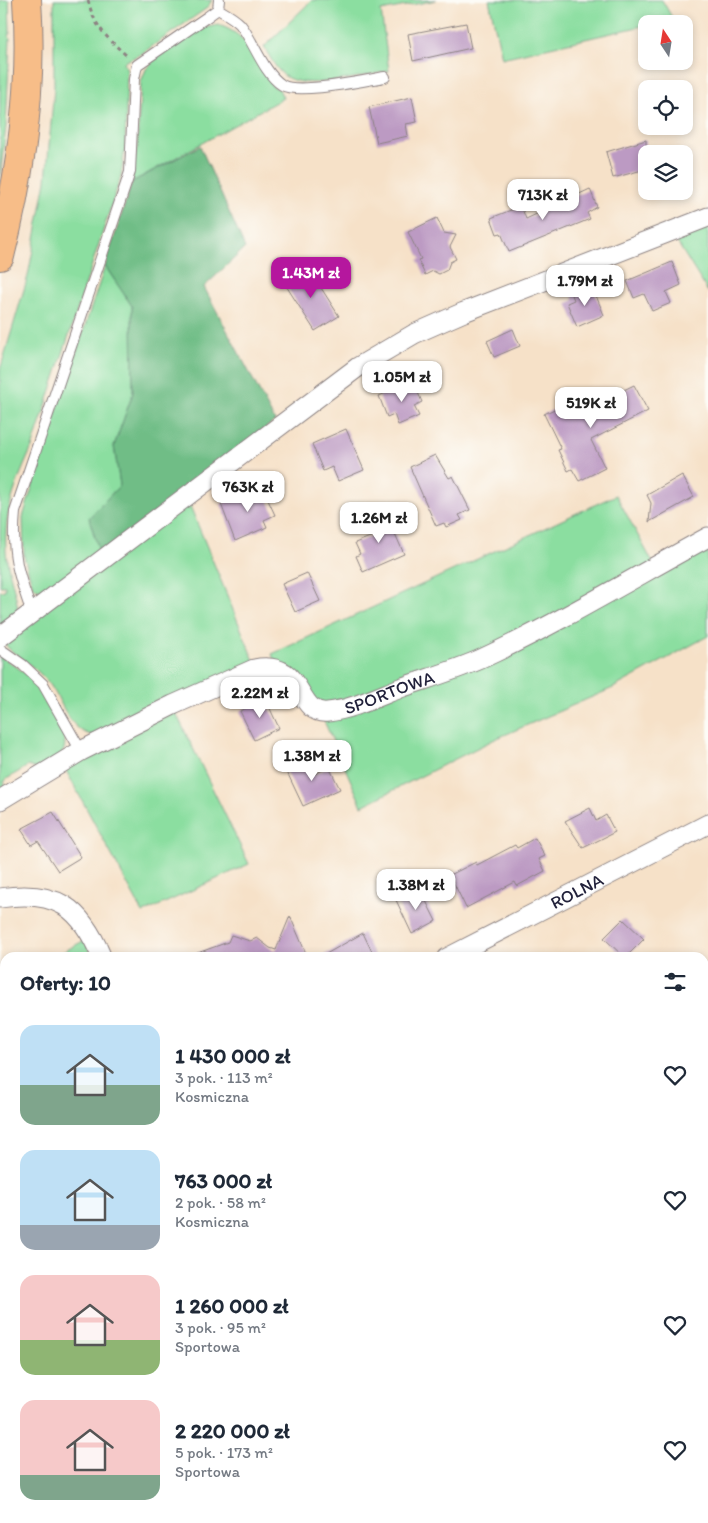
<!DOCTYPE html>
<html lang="pl">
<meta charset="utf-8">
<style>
body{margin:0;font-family:Itim,sans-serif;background:#f6f6f7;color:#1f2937;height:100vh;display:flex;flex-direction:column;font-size:19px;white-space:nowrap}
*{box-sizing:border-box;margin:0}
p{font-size:16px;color:#747a83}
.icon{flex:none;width:28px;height:28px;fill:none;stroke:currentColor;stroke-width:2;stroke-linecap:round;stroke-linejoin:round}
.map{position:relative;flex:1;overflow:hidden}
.sheet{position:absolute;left:0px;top:952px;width:709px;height:571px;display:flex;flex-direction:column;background:#fff;border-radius:15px 15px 0 0;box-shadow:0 2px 8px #0003}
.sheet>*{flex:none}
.needle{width:32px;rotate:348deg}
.fabs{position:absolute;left:638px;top:15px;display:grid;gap:10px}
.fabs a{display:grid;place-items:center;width:55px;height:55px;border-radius:10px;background:#fff;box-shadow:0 2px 8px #0003;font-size:25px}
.price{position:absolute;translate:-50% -42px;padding:0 11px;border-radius:10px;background:#fff;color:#222;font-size:16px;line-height:32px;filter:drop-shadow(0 1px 2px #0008)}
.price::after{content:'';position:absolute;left:50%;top:30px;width:15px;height:11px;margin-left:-8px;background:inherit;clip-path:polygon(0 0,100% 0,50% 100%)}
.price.active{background:#b5179e;color:#fff}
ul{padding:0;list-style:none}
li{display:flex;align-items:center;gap:15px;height:125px;padding:0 20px}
li span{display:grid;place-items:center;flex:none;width:140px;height:100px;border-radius:15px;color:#555}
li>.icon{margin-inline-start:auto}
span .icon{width:60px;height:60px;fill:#fffc;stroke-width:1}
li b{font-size:21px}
h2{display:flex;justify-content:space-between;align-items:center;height:60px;padding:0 20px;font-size:21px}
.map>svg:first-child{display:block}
</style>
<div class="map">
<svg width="708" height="1523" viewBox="0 0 708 1523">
<rect width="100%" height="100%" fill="#fdfcf7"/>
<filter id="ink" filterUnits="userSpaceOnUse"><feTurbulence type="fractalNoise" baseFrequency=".02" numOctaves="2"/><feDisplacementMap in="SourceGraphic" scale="10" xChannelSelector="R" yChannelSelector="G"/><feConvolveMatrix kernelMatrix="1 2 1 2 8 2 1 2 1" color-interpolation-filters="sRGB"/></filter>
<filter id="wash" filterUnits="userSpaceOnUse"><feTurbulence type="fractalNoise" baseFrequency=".0096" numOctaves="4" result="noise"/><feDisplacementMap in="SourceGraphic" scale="20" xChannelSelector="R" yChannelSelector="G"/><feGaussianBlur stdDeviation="1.12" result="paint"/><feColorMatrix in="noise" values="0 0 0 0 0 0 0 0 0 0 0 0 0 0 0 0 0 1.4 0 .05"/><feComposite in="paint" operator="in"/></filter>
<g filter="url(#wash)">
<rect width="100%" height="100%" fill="#f6e1c8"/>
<g fill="#8bdea0" stroke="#56806e">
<path d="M0,0H9L10,32L8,36L10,38L6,126L0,178Z"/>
<path d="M54,0H212L207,8L141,54L124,62L127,70L125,148L121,176L33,445C16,483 1,517 7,560C10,579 18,597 18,616L0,630V591L5,590V586H0V370L28,276L46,181L54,88Z"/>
<path d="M312,0H436L381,11L389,71C364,75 311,90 288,78C277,72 270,57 264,47Z"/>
<path d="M489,0H662L673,19L502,58Z"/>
<path d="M218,25C249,34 257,60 272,86L279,89L283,98L132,182L137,147L141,82L146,69L157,57L199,29Z"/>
<path d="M708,221V292L672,234Z"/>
<path d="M105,266L132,306L133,393L114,446L120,485L89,518L100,554L47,593L33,587L24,557L23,517L44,449Z"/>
<path d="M616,495L653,563L477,656L335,706L316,702L274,660L272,654Z"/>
<path d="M188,501L255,663L98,736C68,734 64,702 48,682C37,669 22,659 9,649L6,645L7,639Z"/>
<path d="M708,543V636L613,688L495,739L362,806L324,721L348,712Z"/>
<path d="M0,656C14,665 28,674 40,687C49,697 73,740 62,753C56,760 43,765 36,769L28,766L5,780L3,791L0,793Z"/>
<path d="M174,709L249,864L143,913L64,767Z"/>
<path d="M85,940L92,957L54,958V957Z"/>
</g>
<path fill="#70bd86" stroke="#497060" d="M200,146L245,248L204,287L275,421L100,554L89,518L120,485L114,446L133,393L132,306L105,266L132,182Z"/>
<g id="blocks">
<g fill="#bc9ac3">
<path d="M466,23L471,48L413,61L408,34Z"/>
<path d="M412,97L417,122L406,124L408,136L377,143L369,107Z"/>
<path d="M646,140V169L613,178L606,152Z"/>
<path d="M590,189L597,207L587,213L590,219L509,252L501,233L497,234L491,218L521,206L526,219Z"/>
<path d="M437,218L444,233L456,235L450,247L456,259L450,262L447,270L439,274L433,271L425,275L418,260L421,259L408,232Z"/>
<path d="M672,262L681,285L666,292L671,303L652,311L644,294L634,298L627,281Z"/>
<path d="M307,266L339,316L315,331L283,281Z"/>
<path d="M592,286L604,315L577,327L567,303L574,300L572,295Z"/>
<path d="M513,329L520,346L494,357L487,341Z"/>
<path d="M413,381L422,402L414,406L419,416L398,425L394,414L387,417L379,396Z"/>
<path d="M634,385L648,411L591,440L605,468L579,481L572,469L568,471L558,450L561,449L544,414L567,403L573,415Z"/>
<path d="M346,429L364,470L338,481L332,467L323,471L312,444Z"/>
<path d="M435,455L449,478L453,476L470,510L459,515L462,520L446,527L444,523L436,526L410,467Z"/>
<path d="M682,475L694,497L649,522L651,503L647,495Z"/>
<path d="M262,487L275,515L264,520L267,527L235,541L221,504Z"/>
<path d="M385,511L404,554L363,572L356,556L360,554L355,543L375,535L369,519Z"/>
<path d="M307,573L320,601L295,612L282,584Z"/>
<path d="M265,698L279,728L254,740L240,711Z"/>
<path d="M308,759L315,774L329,767L340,789L303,806L286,770Z"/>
<path d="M590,808L596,821L606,815L615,832L583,848L565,821Z"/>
<path d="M53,812L81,857L58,871L38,841L31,845L21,829Z"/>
<path d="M535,838L545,856L539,859L545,871L517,886L515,882L466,908L450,875L476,862L477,865L515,845L517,848Z"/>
<path d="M420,889L436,921L412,934L396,900Z"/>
<path d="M290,916L308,958H193L192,955L228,942L231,935L250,941L257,938L270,948L276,950Z"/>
<path d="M623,919L644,939L625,958L604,938Z"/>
<path d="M363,933L375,958H319Z"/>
</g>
</g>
</g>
<g filter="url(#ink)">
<use href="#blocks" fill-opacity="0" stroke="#8c8282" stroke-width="1"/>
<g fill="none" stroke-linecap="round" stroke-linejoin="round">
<g stroke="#8c8282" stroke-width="12">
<g id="lane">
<path d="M218,9C225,13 234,18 240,24C253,40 264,74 282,85C298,95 365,80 385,77"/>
<path d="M32,613C18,574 11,553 15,512L130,172L134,79L137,65L207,17L218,9L219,0"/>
<path d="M0,649L23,665L43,684L81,751"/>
</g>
</g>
<g stroke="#8c8282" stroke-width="21">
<g id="street">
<path d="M0,637L358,367L414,334L464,312L708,217"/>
<path id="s1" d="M0,800L81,751L173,705L254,669C307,659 294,716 328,712C353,709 379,696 403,687C429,678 456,670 481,659C559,623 633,578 708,537"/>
<path d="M0,898C56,889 81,907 102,958"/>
<path id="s2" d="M447,958L708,824"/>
<path d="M0,1167L5,1165"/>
<path d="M704,1207L708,1204"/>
<path d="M80,1523L90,1519"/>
</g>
</g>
<g stroke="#8c8282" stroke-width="30">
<path id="highway" d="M0,256C21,174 33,85 27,0"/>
</g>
<path stroke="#8c8282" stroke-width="3" stroke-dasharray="4 4" stroke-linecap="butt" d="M88,0C94,26 106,37 126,55"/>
<use href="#lane" stroke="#fff" stroke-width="10"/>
<use href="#street" stroke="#fff" stroke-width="19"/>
<use href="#highway" stroke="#f7bd88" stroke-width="28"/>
</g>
</g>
<g text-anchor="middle" stroke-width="4" stroke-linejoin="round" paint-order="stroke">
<g font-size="18" fill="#22223b" stroke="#fdfcf7">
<text dy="6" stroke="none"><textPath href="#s1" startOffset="444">SPORTOWA</textPath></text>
<text dy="6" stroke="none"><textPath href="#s2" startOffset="146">ROLNA</textPath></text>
</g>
</g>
</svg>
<div class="fabs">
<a><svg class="needle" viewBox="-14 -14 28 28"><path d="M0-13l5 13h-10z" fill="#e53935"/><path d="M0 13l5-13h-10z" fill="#747a83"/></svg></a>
<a><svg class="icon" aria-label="locate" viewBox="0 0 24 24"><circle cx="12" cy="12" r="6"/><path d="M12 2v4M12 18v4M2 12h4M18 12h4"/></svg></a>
<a><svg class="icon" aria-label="layers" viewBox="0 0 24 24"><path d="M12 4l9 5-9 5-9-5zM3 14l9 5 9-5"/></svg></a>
</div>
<b class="price" style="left:543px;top:221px">713K zł</b>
<b class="price active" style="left:311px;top:299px">1.43M zł</b>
<b class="price" style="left:585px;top:307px">1.79M zł</b>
<b class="price" style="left:402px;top:403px">1.05M zł</b>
<b class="price" style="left:591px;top:429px">519K zł</b>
<b class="price" style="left:248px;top:513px">763K zł</b>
<b class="price" style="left:379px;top:544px">1.26M zł</b>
<b class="price" style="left:260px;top:719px">2.22M zł</b>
<b class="price" style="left:312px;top:782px">1.38M zł</b>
<b class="price" style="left:416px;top:911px">1.38M zł</b>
<section class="sheet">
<h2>Oferty: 10<svg class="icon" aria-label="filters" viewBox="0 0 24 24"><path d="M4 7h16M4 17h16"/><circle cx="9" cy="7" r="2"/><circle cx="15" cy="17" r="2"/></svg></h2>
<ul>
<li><span style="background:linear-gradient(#bfe0f5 60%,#7fa58c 0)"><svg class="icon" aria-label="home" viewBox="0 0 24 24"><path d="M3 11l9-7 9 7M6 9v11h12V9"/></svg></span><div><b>1 430 000 zł</b><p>3 pok. · 113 m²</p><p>Kosmiczna</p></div><svg class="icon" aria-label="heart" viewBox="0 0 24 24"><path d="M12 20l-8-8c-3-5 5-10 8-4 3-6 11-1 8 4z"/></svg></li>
<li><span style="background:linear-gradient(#bfe0f5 75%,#9aa5b1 0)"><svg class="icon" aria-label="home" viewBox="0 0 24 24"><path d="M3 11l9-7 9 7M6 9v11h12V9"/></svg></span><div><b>763 000 zł</b><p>2 pok. · 58 m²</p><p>Kosmiczna</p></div><svg class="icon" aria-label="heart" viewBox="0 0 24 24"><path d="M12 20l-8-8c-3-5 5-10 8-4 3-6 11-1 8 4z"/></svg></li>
<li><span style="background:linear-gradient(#f6c9c9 65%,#8fb573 0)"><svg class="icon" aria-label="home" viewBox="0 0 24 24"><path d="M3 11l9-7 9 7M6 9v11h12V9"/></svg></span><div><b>1 260 000 zł</b><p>3 pok. · 95 m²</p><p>Sportowa</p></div><svg class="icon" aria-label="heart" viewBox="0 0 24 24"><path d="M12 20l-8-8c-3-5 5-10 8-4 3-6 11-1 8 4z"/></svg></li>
<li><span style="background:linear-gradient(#f6c9c9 75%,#7fa58c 0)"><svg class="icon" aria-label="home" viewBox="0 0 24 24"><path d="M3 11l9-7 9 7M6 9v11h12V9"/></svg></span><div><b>2 220 000 zł</b><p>5 pok. · 173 m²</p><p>Sportowa</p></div><svg class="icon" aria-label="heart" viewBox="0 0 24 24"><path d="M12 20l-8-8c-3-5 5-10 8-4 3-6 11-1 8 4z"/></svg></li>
</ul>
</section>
</div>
